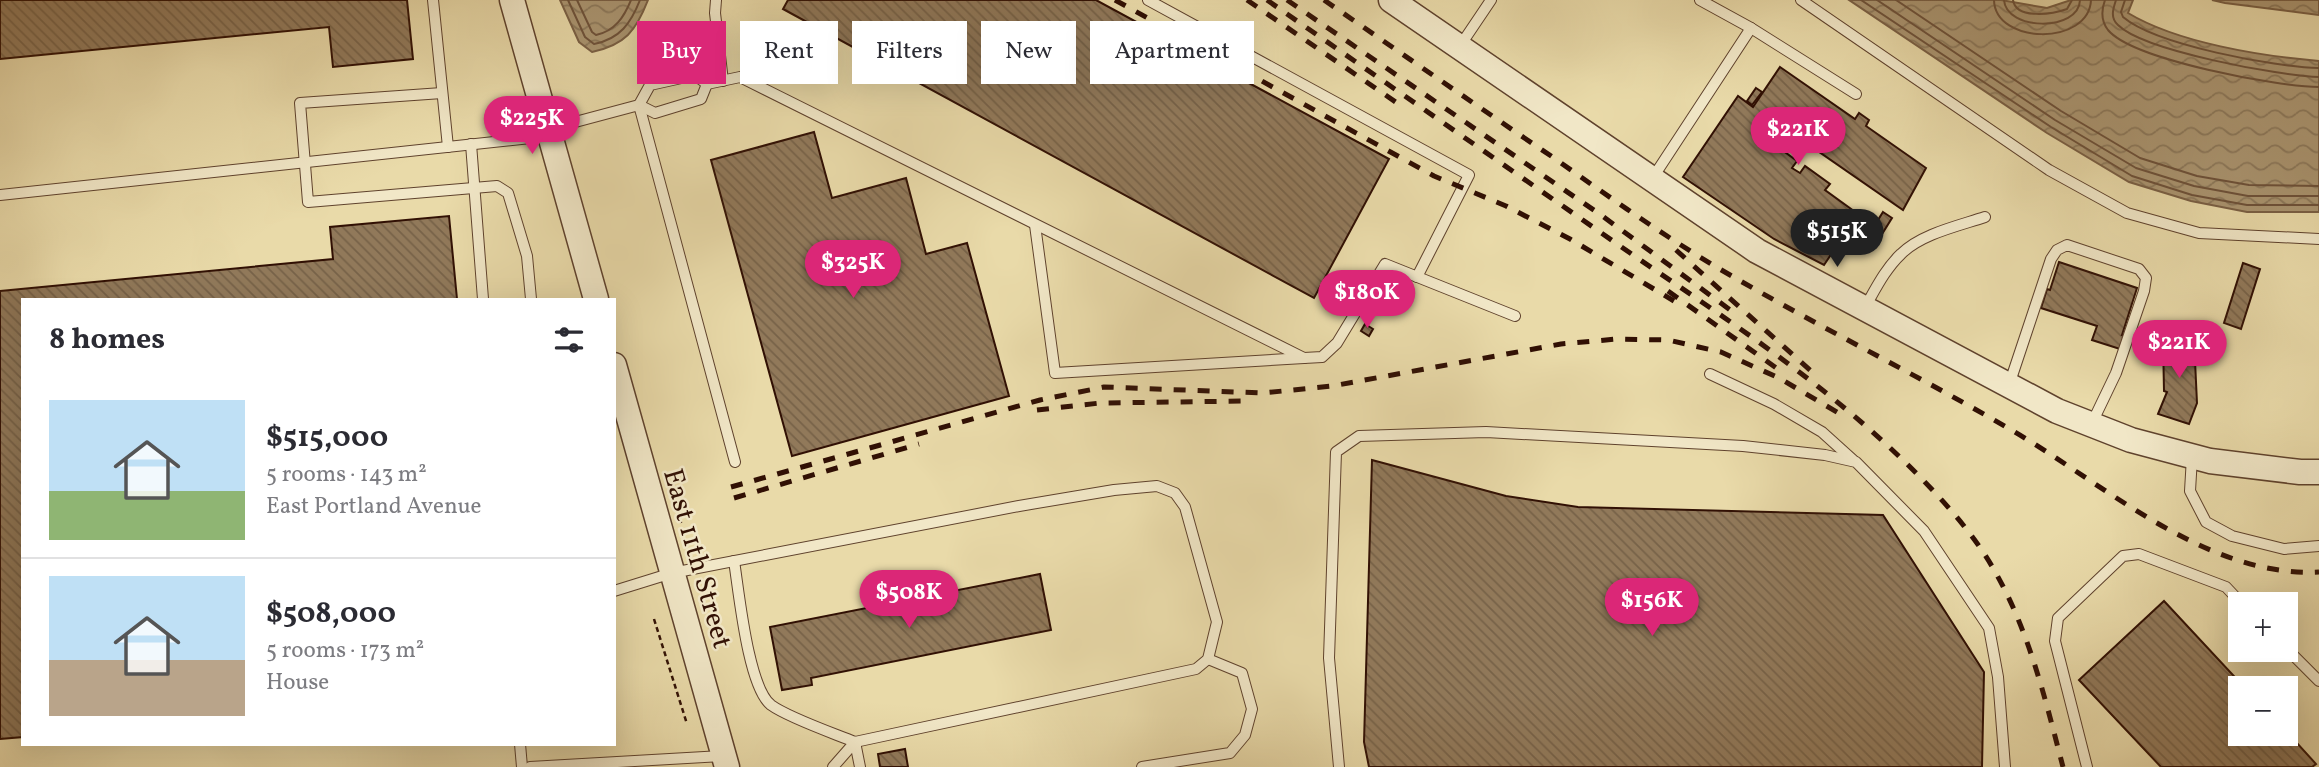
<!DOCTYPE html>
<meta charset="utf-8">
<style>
body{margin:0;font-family:Vollkorn,serif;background:#f2f2f3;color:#2b2b33;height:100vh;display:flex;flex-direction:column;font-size:26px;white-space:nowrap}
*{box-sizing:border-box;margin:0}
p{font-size:23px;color:#7c7c81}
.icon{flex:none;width:38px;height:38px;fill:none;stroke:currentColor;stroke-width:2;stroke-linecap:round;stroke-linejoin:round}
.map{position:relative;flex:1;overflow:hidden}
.drawer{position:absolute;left:21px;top:298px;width:595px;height:448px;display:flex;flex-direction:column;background:#fff;border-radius:0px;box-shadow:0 7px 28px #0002}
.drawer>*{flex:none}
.guide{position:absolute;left:637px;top:21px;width:665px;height:63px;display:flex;gap:14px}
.tools{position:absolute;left:2228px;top:592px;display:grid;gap:14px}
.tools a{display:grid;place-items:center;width:70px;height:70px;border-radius:0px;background:#fff;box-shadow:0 7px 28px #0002;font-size:35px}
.price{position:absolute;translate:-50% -60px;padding:0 16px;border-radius:24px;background:#db2777;color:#fff;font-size:23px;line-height:46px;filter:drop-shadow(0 2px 4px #0008)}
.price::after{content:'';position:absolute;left:50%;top:42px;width:21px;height:16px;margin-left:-10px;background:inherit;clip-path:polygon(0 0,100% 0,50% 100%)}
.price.current{background:#222;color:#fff}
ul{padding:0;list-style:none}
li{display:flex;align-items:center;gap:21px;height:175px;padding:0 28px}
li+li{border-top:2px solid #e1e1e2}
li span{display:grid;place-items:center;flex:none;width:196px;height:140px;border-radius:0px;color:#555}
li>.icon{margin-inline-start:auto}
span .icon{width:84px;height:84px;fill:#fffc;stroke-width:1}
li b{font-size:30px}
h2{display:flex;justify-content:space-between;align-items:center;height:84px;padding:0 28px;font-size:30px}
.chip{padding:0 24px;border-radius:0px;background:#fff;box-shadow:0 7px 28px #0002;font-size:24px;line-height:63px}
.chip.current{background:#db2777;color:#fff}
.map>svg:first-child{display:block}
</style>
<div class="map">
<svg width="2319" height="767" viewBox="0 0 2319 767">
<defs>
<pattern id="water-waves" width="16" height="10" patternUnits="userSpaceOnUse" patternTransform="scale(1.75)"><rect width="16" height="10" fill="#aa9571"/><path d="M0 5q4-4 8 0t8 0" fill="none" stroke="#8b785b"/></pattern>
<pattern id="building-back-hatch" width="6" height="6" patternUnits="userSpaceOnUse" patternTransform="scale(1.75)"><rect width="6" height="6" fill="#91795a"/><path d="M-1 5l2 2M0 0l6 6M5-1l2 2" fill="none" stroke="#776248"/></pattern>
</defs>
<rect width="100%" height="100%" fill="#e9daa9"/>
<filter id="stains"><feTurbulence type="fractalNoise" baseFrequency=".00286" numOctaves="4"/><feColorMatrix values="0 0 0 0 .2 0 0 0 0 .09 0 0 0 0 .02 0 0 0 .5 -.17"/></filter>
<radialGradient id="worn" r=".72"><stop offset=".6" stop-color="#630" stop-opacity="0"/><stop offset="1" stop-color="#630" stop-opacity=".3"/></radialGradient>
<g fill="url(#water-waves)" stroke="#7a6045" stroke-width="2">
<path d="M560,0H648C636,31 625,45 592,52L579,42Z"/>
<path d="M1849,0H2001L2047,8L2071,0H2133L2128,13C2178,43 2261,56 2319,61V212H2247L2191,201L2129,182L2047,133Z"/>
<path d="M2212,0H2319V15L2225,3Z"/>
</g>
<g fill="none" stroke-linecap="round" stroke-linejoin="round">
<g stroke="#6e523a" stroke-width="2">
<path d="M568,0L585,37L594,44C620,39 631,23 640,0"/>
<path d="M577,0L592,32L596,35C615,31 624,17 631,0"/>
<path d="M1861,0L2051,127L2132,176L2192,195L2247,205H2319"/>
<path d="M1877,0L2055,120L2136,168L2194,186L2248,196H2319"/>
<path d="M1896,0L2061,111L2140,158L2197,176L2249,185L2319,186"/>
<path d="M1994,0C1995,45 2089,46 2091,0"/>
<path d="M2004,0C2006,31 2079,32 2080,0"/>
<path d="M2013,0C2016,20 2053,14 2067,9L2072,0"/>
<path d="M2105,0C2101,11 2101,21 2108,30C2133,60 2279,87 2319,87"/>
<path d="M2116,0C2113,9 2110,18 2118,25C2144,51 2280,76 2319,77"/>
<path d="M2125,0L2121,12L2123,17C2156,45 2274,67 2319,68"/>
</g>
</g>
<g fill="url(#building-back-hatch)" stroke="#311004" stroke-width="2">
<path d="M0,0H407L413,59L333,67L329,27L0,59Z"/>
<path d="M788,0H1096L1389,159L1314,298L783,9Z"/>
<path d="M1780,67L1855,119L1859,113L1869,120L1866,126L1926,168L1903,210L1773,120L1763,136L1797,161L1792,168L1800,173L1805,166L1830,184L1825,190L1858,214L1824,265L1774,239L1683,177L1738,96L1753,107Z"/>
<path d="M1756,88L1762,92L1752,105L1747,101Z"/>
<path d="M814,132L832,198L906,178L926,254L967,243L1009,396L792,456L711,160Z"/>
<path d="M1883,212L1892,218L1882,234L1873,228Z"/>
<path d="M449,216L457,299H23V737L0,739V291L333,259L330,227Z"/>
<path d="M2059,262L2137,288L2122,335H2124L2120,349L2092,340L2097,326L2041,308L2047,289L2050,290Z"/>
<path d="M2243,263L2260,269L2241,329L2224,323Z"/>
<path d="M1365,324L1373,329L1369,336L1361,331Z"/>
<path d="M2194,339L2197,403L2189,424L2158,414L2167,392L2164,391L2163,340Z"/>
<path d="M1372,460L1506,496L1578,507L1883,515L1984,672L1982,767H1369L1364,742Z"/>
<path d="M1040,574L1051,630L811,678L812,685L782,690L770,627Z"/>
<path d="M2164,601L2245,688H2240V733H2286V731L2316,764L2312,767H2161L2079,680Z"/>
<path d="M905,749L908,767H880L878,754Z"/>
</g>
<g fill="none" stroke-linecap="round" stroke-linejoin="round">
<g stroke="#5f422d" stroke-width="12">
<g id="service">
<path d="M433,0L448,147"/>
<path d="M716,0L715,13L723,81"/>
<path d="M1148,0L1469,175L1417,277"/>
<path d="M1700,0L1751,28L1856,94"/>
<path d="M1801,0L2049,170L2127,213L2199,233L2319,239"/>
<path d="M1460,46L1491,0"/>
<path d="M695,75L707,84L701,99L655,113L639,105L650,85Z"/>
<path d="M707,84L740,77L1304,358L1322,357L1337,343L1385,264L1515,316"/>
<path d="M442,93L300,103L308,202L497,186L508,193L527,256L531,299"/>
<path d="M549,129L639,105L735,462"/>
<path d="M471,144L483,299"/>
<path d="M1652,179L1751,28"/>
<path d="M0,195L549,136"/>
<path d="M1035,225L1055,373L1304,358"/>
<path d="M1864,309C1875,290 1885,269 1901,254C1921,234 1958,226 1985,217"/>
<path d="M1710,374L1774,404L1822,432L1853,460"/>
<path d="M2009,385L2051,259L2057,250L2067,245L2139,269L2146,278L2144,291L2116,373L2092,423"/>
<path d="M2192,457L2190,491L2206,522L2232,536L2284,549L2319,546"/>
<path d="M734,561C739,592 748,687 771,705C789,718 833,733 855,742L860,767"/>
<path d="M614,591L672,573L1019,506L1114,490L1157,486L1175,493L1185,507L1217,622L1208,659L1196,669L855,742L833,767"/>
<path d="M2286,648L2319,681"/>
<path d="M520,744L522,767"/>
<path d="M530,767L722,756"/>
<path d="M1142,767L1230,753L1245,735L1252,709L1242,673L1208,659"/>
<path d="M1339,767L1329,658L1336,452L1359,436L1486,432L1743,446L1825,455L1856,462L1924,531L1989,628L1998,677L2005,767"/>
<path d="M2087,767L2055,641L2058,618L2123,556L2139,554L2226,587L2242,604"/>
</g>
</g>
<g stroke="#5f422d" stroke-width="27">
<g id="tertiary">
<path d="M512,0L596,299"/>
<path d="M1391,0L1757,251L2057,411L2131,440L2210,461L2300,472H2319"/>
<path d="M614,365L727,767"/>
</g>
</g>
<g stroke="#311004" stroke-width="2.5" stroke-dasharray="5 3.5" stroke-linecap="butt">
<path d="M681,523L679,511L683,503"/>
<path d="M654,619L687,724"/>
</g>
<use href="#service" stroke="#f1e7c7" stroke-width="10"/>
<use href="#tertiary" stroke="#f1e7c7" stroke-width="24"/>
<g stroke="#311004" stroke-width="5" stroke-dasharray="12 12" stroke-linecap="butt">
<path d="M1115,0L1434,176L1506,206L1570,239L1674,301"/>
<path d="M1247,0L1400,105"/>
<path d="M1267,0C1389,85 1511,170 1633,255C1734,324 1836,391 1922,479C1948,506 1974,535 1993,568C2029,630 2045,698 2063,767"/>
<path d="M1287,0L1601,215L1733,312"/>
<path d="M1324,0C1401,53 1477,106 1554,158C1608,196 1661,234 1718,268C1815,325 1916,374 2013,431C2104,484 2207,578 2319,572"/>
<path d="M1676,250L1811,371"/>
<path d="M1668,291L1782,372"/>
<path d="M1037,410L1100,403L1249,401"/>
<path d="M731,487L1040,400L1104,387L1263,393L1332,386L1561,344L1617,339L1668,340L1721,352L1779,378L1847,418"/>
<path d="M734,498L919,444"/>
</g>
</g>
<g text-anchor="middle" stroke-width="5" stroke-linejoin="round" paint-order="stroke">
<g font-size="28" fill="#311004" stroke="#f1e7c7">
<text transform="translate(699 558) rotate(74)" y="10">East 11th Street</text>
</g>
</g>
<rect width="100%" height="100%" filter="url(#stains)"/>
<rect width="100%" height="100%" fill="url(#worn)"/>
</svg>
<div class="tools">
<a>+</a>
<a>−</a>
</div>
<b class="price" style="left:532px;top:156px">$225K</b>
<b class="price" style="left:1798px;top:167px">$221K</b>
<b class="price current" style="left:1837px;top:269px">$515K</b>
<b class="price" style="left:853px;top:300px">$325K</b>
<b class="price" style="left:1367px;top:330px">$180K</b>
<b class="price" style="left:2179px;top:380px">$221K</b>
<b class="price" style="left:909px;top:630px">$508K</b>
<b class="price" style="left:1652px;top:638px">$156K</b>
<div class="guide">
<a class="chip current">Buy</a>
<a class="chip">Rent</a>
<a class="chip">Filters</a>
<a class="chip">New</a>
<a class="chip">Apartment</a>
</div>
<section class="drawer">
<h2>8 homes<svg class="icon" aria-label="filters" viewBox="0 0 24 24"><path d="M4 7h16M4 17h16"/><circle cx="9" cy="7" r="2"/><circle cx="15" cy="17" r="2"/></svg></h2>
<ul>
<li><span style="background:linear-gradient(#bfe0f5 65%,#8fb573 0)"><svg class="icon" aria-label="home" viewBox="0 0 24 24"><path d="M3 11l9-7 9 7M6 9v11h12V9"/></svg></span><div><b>$515,000</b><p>5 rooms · 143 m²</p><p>East Portland Avenue</p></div></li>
<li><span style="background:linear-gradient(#bfe0f5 60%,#b9a48a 0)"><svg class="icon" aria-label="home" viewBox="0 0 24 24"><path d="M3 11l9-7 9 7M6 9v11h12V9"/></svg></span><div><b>$508,000</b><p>5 rooms · 173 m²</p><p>House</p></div></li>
</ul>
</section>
</div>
